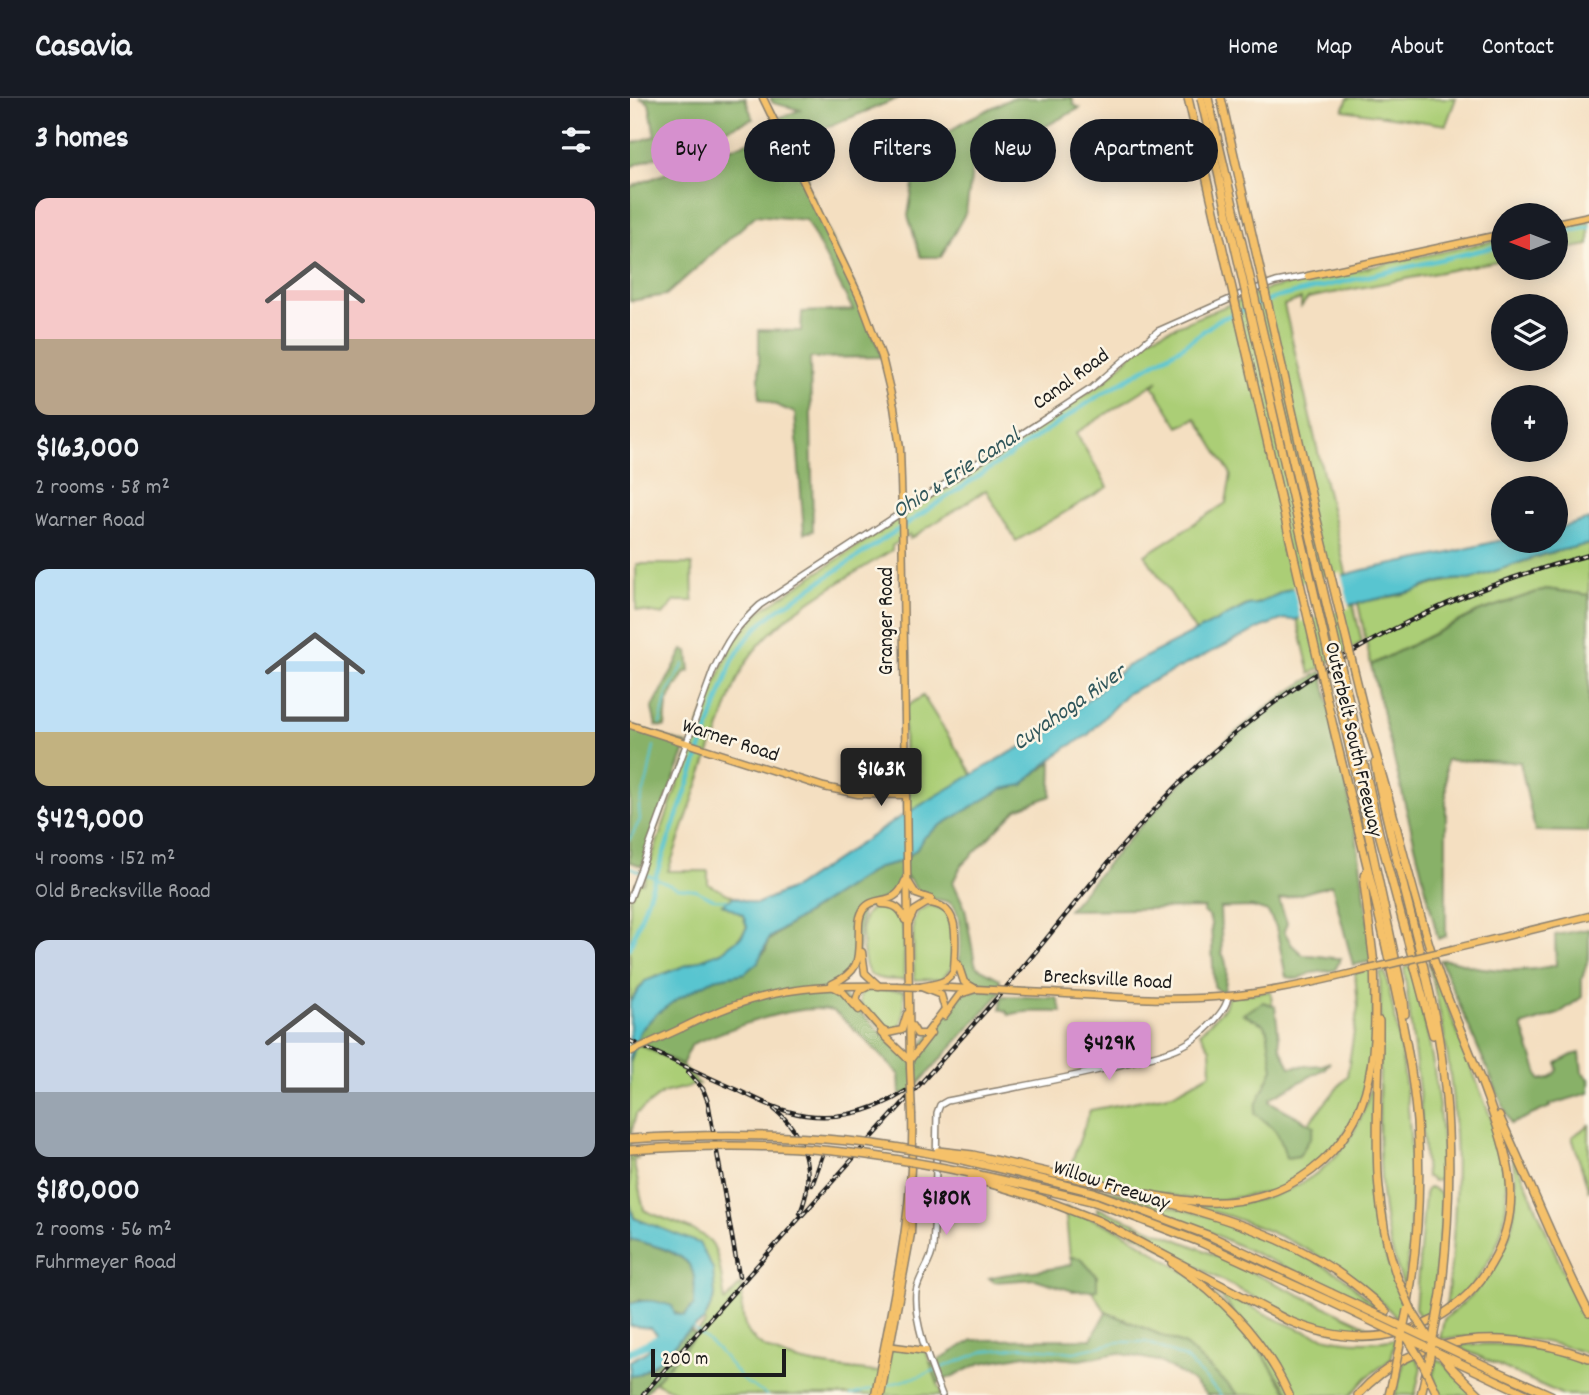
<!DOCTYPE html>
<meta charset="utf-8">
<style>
body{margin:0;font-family:Dekko,sans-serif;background:#242831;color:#f1f3f6;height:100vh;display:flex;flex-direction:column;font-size:26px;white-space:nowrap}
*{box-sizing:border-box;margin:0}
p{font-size:23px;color:#9ea1a6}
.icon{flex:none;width:38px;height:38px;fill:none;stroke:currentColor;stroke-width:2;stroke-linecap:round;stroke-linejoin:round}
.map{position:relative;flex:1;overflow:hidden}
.details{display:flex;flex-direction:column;background:#171b24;width:630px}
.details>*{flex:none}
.guide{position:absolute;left:21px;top:21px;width:665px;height:63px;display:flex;gap:14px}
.needle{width:46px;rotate:270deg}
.fabs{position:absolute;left:861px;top:105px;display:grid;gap:14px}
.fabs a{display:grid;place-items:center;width:77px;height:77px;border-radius:50%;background:#171b24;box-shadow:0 4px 18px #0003;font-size:35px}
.scale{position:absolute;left:21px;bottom:18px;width:135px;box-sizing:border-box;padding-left:7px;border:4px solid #1c1c1c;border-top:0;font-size:19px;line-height:24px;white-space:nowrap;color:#1c1c1c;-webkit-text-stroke:5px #fcf5e5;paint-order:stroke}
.price{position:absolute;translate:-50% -60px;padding:0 16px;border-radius:7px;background:#d690ce;color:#111;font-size:23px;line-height:46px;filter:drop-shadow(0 2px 4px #0008)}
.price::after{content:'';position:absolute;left:50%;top:42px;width:21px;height:16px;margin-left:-10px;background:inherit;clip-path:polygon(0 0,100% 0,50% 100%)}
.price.current{background:#222;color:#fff}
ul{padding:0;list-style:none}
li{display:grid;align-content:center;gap:14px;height:371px;padding:0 35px}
li span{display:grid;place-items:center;height:217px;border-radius:14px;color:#555}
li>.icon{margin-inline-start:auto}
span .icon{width:126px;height:126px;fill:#fffc;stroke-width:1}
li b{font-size:30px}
h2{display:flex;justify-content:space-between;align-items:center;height:84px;padding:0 35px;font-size:30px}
.chip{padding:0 24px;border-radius:32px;background:#171b24;box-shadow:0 4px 18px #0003;font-size:24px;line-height:63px}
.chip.current{background:#d690ce;color:#111}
header{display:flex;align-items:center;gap:42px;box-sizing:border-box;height:98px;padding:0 35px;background:#171b24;border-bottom:2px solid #363941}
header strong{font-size:33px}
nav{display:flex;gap:38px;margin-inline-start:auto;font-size:24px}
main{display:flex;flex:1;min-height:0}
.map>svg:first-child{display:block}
</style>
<header>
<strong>Casavia</strong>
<nav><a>Home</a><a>Map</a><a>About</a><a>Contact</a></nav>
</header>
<main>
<section class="details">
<h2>3 homes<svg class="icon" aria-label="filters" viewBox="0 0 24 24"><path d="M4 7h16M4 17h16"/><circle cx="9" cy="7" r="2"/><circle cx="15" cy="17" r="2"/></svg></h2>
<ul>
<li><span style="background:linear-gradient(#f6c9c9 65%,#b9a48a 0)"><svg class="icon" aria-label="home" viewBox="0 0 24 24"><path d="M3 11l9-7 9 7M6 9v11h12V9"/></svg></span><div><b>$163,000</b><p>2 rooms · 58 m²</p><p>Warner Road</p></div></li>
<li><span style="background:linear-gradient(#bfe0f5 75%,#c2b280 0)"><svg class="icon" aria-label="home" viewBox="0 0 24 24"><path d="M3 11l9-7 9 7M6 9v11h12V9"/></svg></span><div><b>$429,000</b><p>4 rooms · 152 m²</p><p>Old Brecksville Road</p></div></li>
<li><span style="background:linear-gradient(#c9d6e8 70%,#9aa5b1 0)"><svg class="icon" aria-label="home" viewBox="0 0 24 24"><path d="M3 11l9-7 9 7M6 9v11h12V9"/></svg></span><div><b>$180,000</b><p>2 rooms · 56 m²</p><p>Fuhrmeyer Road</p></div></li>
</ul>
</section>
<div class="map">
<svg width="959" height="1297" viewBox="0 0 959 1297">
<rect width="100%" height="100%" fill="#fcf5e5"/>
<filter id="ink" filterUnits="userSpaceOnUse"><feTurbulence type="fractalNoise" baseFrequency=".0143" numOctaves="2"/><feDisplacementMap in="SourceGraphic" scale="14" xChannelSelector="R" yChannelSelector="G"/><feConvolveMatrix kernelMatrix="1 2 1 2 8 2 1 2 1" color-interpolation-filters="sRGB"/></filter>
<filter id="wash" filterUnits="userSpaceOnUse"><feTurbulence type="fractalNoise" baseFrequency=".00686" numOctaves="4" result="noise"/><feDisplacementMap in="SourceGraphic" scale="28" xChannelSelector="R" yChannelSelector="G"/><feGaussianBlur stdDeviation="1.57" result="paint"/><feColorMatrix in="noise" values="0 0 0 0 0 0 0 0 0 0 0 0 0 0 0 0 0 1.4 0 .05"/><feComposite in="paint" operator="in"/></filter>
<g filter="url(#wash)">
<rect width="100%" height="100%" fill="#f4dfc1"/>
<g fill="#abce76" stroke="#647549" stroke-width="2">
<path d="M718,0H826L816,27L713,12Z"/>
<path d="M959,123V147L926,153V130Z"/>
<path d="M873,141V162L678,200L671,209V201L654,207L732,544L680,576L660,491L627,506L617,507L566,534L515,457L596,405L601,376L566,320L549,329L523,288L528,283L446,335L478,389L386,443L356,392L280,441V436L262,448V452C215,482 141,519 114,568C101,592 94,619 85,644H83L38,773H78V786L104,799L93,806L113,817L117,829C97,865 50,865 17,883C10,886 5,897 0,904V801L7,783L13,785L62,645L101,547L130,513L474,284L518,240L637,191Z"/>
<path d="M959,446V497L916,491L848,514L741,567L728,505C746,501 766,499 784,493C802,487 819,480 839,482L915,456Z"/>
<path d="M6,466H62L63,503H45L33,517L6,512Z"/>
<path d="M293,598L343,677L275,716L274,610Z"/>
<path d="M248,807L266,811C278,829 273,861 274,882C264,881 250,883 241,877C232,870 230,828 235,818C237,813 242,810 248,807Z"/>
<path d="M300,807L316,812L322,828V869L312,881L284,882L283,824L288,813Z"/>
<path d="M798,864H800L866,1033C881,1083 883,1131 851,1175C842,1189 831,1202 816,1209C832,1088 830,983 798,864Z"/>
<path d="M780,868C802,937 811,1005 814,1077L809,1082L803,1083L796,1078L790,1000L774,870Z"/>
<path d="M745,869L743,952L733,1003L706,1051L647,1093L577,1104L437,1078L460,1012L543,996L581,975L580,951L570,935L595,909L598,898L641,893L646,971L640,1004L679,1025L717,978L728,909L725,875Z"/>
<path d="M755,874C779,975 790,1086 774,1189C767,1169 759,1148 756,1127C743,1045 753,959 750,875Z"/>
<path d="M238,891L274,893C274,904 277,942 255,931C246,927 237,914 230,906V896Z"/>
<path d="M6,945L52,967L69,986L33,995L6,1016L0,1040V965Z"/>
<path d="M741,989L745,992L744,1092L754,1153L773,1202L769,1222C725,1174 669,1143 607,1121C592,1115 576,1113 561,1107C646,1111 719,1079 741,989Z"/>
<path d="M959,1027V1094L942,1039Z"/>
<path d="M0,1042L1,1052L8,1061L3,1062L14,1112C31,1121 75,1132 83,1147C91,1163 92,1186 95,1203L112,1185C112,1198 111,1212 114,1224C123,1266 215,1271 249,1274L261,1248L296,1253L312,1297H53L24,1284L76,1225L74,1223L85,1198L29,1130L4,1120L0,1105Z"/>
<path d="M884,1057L937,1182L959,1220V1256C907,1238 865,1236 810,1241L814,1221C870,1179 896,1128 882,1058Z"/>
<path d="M462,1088L589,1121L654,1147L711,1177L752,1214L575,1132L499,1102L463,1091Z"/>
<path d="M801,1089L811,1096V1113H813L802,1218L792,1223L785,1210L795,1096L797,1091Z"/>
<path d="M435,1109L493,1134L561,1178L609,1220L659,1297H609L555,1247L476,1214L440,1159Z"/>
<path d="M467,1110L571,1151L752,1235C723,1238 696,1232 669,1223L501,1134L468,1120Z"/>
<path d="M583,1189C644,1219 694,1255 766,1241L761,1261L736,1280L721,1297H661L597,1205Z"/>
<path d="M862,1246L909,1250L959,1264V1297H933L824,1247Z"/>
<path d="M785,1258L791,1269L785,1297H765L774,1264Z"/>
<path d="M806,1261L813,1264L845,1297H811L803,1278Z"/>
</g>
<g fill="#88b167" stroke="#526642" stroke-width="2">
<path d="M10,0H115L123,21L0,69V46L25,38L19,5Z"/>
<path d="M140,0H269L192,31L176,86L230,200L252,259L180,260L183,433L174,435L165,315L129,300V232L171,233L172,214L223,212L176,122L126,117L36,197L0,203V89L149,32L144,22L170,12L143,5Z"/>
<path d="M382,0H442L444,7L450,10L343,67L336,114L311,159H291L278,118L284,80L305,43L336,22Z"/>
<path d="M916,491L959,497V734L905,733L890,664L816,662V838L808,841L741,567L848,514Z"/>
<path d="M53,552L58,553L60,573L54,575L48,587H46L37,606L35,629L26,628L22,611Z"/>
<path d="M692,573L725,728L744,863L723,867L702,787L649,802L657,825L654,833L662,847L673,857C687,856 697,861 711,860L705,872L681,875L668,881L656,879L646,829L638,814L622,809L590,810L592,855C599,867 597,880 594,893L590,894L584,888L581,826L579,818L573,814L574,810L438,812C513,723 590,632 692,573Z"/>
<path d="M0,627L57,646L12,768L0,764Z"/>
<path d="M422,664L421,698L387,711L331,768L323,784L335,810L345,865L347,869L370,881V887C353,886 337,888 329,869C330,854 334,813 320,805C313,800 301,802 293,800L277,779L270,794L241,805L231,815L228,859L205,890L280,963L330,896L346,891L372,893L281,994L270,996L269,976C259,966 211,915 202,913C169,903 94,933 62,946L52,967L6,945L10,933L25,917L47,901L84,881L115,875L136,852L138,843L156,829L249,769L269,764L287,751L293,740L311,727L372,691L393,687L401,678Z"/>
<path d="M959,831V858L952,881V899L928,916L892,928L910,982C919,981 923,979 928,972L927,965L942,957L950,955L952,974L959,981V995L919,1007L920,1009L881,1026L810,862C826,860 837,869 853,870C879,874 902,873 926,867L925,837Z"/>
<path d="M372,898L427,900L432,914C414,914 395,912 379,917L376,913L370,911Z"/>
<path d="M633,904L645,908L650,949L660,969L693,967L700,964L694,971L640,1000V1004L684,1028L681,1039L669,1058L656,1060C650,1036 646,1030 625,1016L626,1007L643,971L637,932L633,926L613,916Z"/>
<path d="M0,1141C16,1145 51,1154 60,1168C67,1179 64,1195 64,1207L54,1218L10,1202L0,1206Z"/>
<path d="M440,1159L450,1160L467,1178V1192L443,1193L405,1181L364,1184L359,1180C386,1172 415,1175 442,1166Z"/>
<path d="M476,1214L555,1247L609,1297H577L561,1282L528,1263L488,1255L449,1262L395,1257L351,1265L308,1285L301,1266L343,1242L461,1241Z"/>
<path d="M60,1232L66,1237L13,1297H0V1278C26,1275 40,1245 60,1232Z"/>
</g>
<g fill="#59c5d0" stroke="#3a7076" stroke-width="2">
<path d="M959,421V446L915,456L839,482C821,480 801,485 785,493L700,511L664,522L654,521L632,529L496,596L458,637L436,650L401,678L393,687L372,691L311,727L293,740L287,751L269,764L249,769L155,829L139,840L128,864L115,875L84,881L47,901L25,917L10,933L0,965V988V904L15,883L91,854L112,838L117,829L113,817L92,806L104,799L126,806L165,789L267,721L374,658L421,633L497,568L618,507L627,506L657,492L733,472L815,456L859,445L873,442L926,443V431Z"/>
<path d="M0,1105L4,1120L69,1145L83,1171L85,1198L74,1223L54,1236L35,1258L8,1277L0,1278V1263C11,1257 27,1250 27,1236L20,1230L0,1228V1206C14,1200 28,1203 42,1208L45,1216L54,1218L64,1207C64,1195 67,1179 60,1168C51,1153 16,1145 0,1141Z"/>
</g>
<path fill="#f4dfc1" d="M711,474L720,510L671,524L663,487Z"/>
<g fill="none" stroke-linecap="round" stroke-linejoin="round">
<g stroke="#59c5d0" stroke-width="2">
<path d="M30,626L37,596L54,566"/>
<path d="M0,741L10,722L9,709L17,683L24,648"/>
<path d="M0,769L47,790L66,792L83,801L97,802"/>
<path d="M63,1230L86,1250L115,1284L137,1297"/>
<path d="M254,1288L290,1278L355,1253L392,1249L444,1254L489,1244H516L555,1260L591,1297"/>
<path d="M221,1297L242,1291"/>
</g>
<g stroke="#59c5d0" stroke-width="4.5">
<path d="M926,136L959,129"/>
<path d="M0,850L102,564C114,542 127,528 146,513L470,297L555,247L588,222L648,199L873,147"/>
</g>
<path stroke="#59c5d0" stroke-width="8" d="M0,1254L36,1237"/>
</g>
</g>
<g filter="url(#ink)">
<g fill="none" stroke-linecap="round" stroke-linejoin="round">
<g stroke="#887e6e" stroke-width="8">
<g id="minor">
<path d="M0,801L83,573C97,542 105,530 130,507L462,290L528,233L616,194L646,184L678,178"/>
<path d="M312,1297C301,1268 283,1225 286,1194C288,1178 302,1165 303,1149C306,1105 306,1060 307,1015L310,1007L317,1003C378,990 440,981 501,964C518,959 536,956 552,948C567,941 597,915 598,898"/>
</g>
</g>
<g stroke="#887e6e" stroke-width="9">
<g id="major">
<path d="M133,0L230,200L252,259L264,309L270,350L272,415L280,970"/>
<path d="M926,125L959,118"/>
<path d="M678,178L873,136"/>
<path d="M0,627L194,689L228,696L275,697"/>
<path d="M278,783L286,796L301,801"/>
<path d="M252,806C264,806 271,810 275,822"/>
<path d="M278,826L284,813L297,805C333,806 325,845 324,872C319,886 303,886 290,889"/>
<path d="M823,851L959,818"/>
<path d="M232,854L235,875L249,888"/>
<path d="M328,866L334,884L346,891"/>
<path d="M202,886C233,872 228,859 229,828C229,823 230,817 233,812C245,795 265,811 275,783"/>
<path d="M204,889L212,893L229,912"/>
<path d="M237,889L229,893L226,902L252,932L258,935L272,932L277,916"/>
<path d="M302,889L340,891"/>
<path d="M397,894C454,896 511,903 569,900C623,898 675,887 727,874"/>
<path d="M314,918L330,896L346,891"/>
<path d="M282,928L287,936H296L315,911L311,897L291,889"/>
<path d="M52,930C128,891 182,886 266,888"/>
<path d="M251,935L280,963"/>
<path d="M280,962L301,935"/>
<path d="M257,1248L296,1253"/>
<path d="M245,1297C262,1204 285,1112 282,1017"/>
<path d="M251,1297L281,1136L283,1083"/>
</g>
</g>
<g stroke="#887e6e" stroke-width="10">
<g id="highway">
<path d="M703,628C722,709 744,790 761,872C772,922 783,972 787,1024C791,1085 788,1145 778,1205"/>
<path d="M745,665C761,751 788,834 805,920C823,1011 822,1103 811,1196"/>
<path d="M739,688L749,735L803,937"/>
<path d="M729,691L774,902L775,916"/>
<path d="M736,774L734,785L744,866"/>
<path d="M749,923C750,1013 737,1092 767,1179"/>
<path d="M869,1018C900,1084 926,1151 959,1215"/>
<path d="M425,1076C476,1085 525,1102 577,1104C656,1107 723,1058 739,980C747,942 745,902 744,863"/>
<path d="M463,1094L580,1138L701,1195"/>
<path d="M524,1101C609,1123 693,1150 756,1214"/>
<path d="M465,1104L570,1144L699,1203"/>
<path d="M469,1123L657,1222C706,1243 757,1246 805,1221C828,1208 848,1189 861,1166C896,1108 878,1058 857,999C840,951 817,905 802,856C779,784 763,709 740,637"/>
<path d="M542,1165C592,1198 634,1241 659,1297"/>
<path d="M823,1271L850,1297"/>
<path d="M869,1274L921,1297"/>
<path d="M868,1283L898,1297"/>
<path d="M728,1297C786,1231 881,1232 959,1260"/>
<path d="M759,1297L762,1285"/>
<path d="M791,1297L797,1270"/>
</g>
</g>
<use href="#minor" stroke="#fff" stroke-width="5"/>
<use href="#major" stroke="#f5c16b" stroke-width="6"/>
<use href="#highway" stroke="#f5c16b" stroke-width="7"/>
<g stroke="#1c1c1c" stroke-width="4.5">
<g id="rail">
<path d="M0,943C34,958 68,975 103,990C121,998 138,1008 157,1013C197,1025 241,1016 276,993"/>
<path d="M58,974L73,991L78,1004L109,1178"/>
<path d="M144,1011C176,1036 186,1077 170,1115"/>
<path d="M182,1087L195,1051"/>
<path d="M13,1297C129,1163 249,1033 366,901C427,831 481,755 546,689C658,576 806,496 959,457"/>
</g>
</g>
<use href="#rail" stroke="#fcf5e5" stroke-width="2" stroke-dasharray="5" stroke-linecap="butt"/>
<g stroke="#887e6e" stroke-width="9" stroke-linecap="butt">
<g id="major-bridge">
<path d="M727,874L823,851"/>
<path d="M266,888L290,889"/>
<path d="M346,891L397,894"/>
<path d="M0,954L52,930"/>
<path d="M280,970L282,1017"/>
</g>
</g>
<g stroke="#887e6e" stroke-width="10" stroke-linecap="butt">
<g id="highway-bridge">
<path d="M558,0L703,628"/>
<path d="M571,0L729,691"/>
<path d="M578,0L739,688"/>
<path d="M591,0L686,418L740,637"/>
<path d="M0,1041C72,1036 146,1036 218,1043C301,1051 382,1074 463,1094"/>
<path d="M0,1052C67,1047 136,1046 203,1053C292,1062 379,1083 465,1104"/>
<path d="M308,1053L343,1057L425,1076"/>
<path d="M341,1080L409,1100L469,1123"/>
<path d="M767,1179L782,1213L799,1240"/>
<path d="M701,1195L869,1274"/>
<path d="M699,1203L868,1283"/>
<path d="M778,1241L792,1264L807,1296"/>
<path d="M812,1258L823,1271"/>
<path d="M798,1269L811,1196"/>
<path d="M762,1285L777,1212"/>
</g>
</g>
<use href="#major-bridge" stroke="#f5c16b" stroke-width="6"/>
<use href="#highway-bridge" stroke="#f5c16b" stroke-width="7"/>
</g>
</g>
<g text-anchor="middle" stroke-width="5" stroke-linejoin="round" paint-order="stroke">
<g font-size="21" fill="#1c1c1c" stroke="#fcf5e5">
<text transform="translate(440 280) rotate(-36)" y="7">Canal Road</text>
<text transform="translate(255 523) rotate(-90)" y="7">Granger Road</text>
<text transform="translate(101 641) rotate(18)" y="7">Warner Road</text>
<text transform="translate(725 641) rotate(77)" y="7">Outerbelt South Freeway</text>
<text transform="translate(478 880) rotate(3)" y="7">Brecksville Road</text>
<text transform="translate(482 1086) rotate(18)" y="7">Willow Freeway</text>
</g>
<g font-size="23" font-style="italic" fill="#31575b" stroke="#fcf5e5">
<text transform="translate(325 374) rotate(-33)" y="8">Ohio &amp; Erie Canal</text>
<text transform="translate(438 608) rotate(-35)" y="8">Cuyahoga River</text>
</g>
</g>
</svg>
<div class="fabs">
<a><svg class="needle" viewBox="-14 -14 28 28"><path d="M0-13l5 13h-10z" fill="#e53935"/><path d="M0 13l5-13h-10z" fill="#9ea1a6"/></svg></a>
<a><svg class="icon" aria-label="layers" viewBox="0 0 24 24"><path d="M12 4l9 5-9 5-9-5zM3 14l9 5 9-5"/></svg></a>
<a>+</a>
<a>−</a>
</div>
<div class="scale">200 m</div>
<b class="price current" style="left:251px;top:710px">$163K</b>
<b class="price" style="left:479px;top:984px">$429K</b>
<b class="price" style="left:316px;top:1139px">$180K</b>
<div class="guide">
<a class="chip current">Buy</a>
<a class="chip">Rent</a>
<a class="chip">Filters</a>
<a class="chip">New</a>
<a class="chip">Apartment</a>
</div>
</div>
</main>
